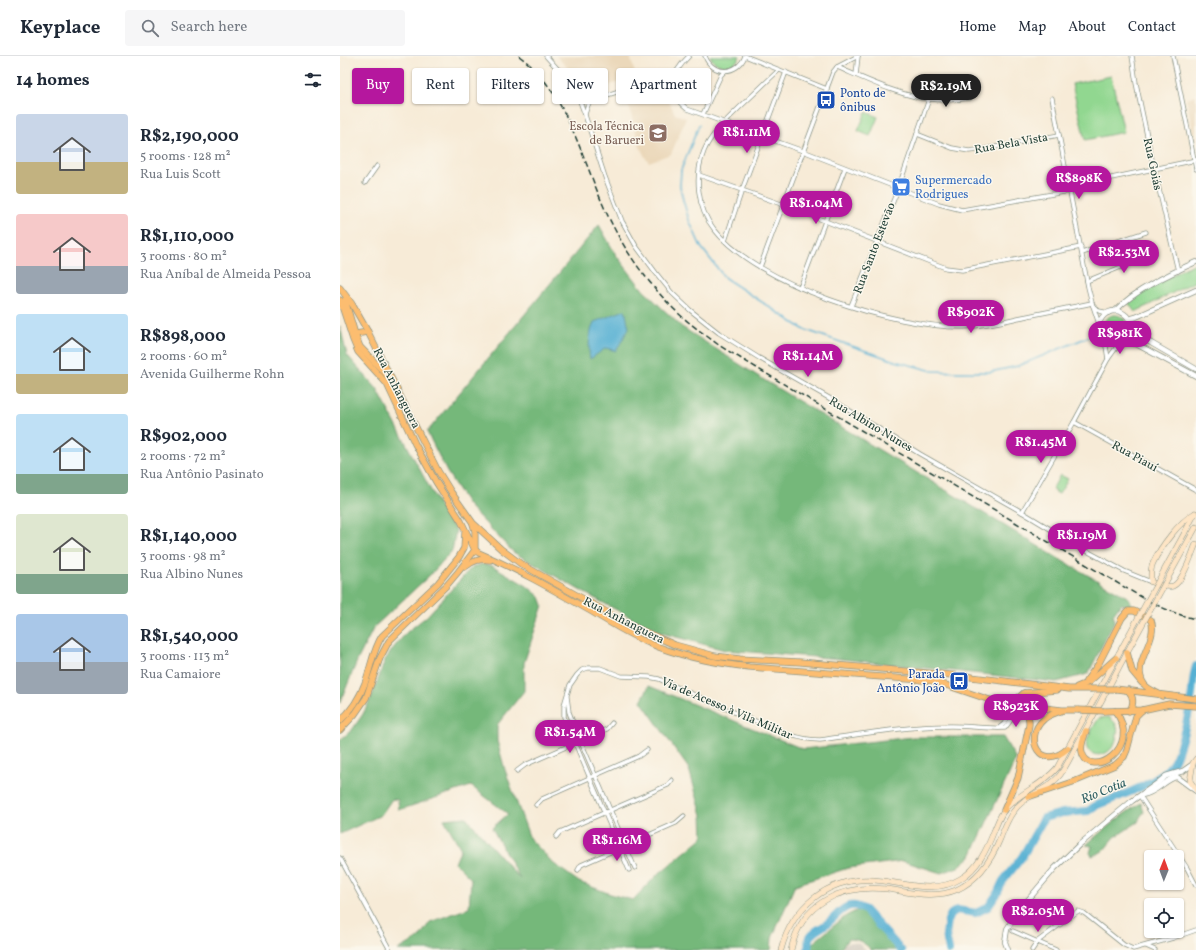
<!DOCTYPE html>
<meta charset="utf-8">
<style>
body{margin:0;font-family:Vollkorn,serif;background:#f6f6f7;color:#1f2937;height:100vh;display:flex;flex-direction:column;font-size:15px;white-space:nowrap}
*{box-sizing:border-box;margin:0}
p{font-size:13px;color:#747a83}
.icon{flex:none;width:22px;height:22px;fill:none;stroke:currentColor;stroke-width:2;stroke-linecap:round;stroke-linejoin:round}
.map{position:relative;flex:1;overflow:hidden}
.panel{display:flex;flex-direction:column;background:#fff;width:340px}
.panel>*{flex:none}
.hud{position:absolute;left:12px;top:12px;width:380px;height:36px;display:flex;gap:8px}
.needle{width:26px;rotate:1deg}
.tools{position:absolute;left:804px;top:794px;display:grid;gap:8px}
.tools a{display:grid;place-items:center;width:40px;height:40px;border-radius:4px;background:#fff;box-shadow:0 1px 3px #0004;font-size:20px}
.price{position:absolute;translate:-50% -34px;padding:0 9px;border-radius:14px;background:#b5179e;color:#fff;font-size:13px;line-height:26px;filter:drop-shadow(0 1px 2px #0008)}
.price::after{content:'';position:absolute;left:50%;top:24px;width:12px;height:9px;margin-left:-6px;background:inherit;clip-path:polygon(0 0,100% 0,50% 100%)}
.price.selected{background:#222;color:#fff}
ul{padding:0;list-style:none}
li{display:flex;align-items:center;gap:12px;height:100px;padding:0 16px}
li span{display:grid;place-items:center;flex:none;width:112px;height:80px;border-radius:4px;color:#555}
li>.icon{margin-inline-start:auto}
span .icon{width:48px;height:48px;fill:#fffc;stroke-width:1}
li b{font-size:17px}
h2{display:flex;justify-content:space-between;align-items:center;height:48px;padding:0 16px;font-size:17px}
.chip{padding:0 14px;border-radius:4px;background:#fff;box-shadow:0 1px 3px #0004;font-size:14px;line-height:36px}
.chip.selected{background:#b5179e;color:#fff}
header{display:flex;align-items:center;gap:24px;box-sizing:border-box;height:56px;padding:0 20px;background:#fff;border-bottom:1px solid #e0e1e3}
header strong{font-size:19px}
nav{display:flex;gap:22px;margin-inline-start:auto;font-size:14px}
.search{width:280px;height:36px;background:#f6f6f7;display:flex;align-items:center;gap:10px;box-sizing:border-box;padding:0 14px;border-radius:4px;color:#747a83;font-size:15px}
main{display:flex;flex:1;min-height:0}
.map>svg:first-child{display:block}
</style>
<header>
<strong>Keyplace</strong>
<div class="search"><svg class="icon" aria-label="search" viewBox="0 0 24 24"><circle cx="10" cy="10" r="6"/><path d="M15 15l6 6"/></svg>Search here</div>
<nav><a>Home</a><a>Map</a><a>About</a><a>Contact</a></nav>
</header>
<main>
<section class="panel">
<h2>14 homes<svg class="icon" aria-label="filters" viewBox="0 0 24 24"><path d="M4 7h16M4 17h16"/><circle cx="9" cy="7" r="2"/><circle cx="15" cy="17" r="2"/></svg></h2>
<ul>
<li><span style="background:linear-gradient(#c9d6e8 60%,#c2b280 0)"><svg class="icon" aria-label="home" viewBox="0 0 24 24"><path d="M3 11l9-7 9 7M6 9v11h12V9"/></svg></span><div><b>R$2,190,000</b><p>5 rooms · 128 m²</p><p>Rua Luis Scott</p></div></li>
<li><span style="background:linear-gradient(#f6c9c9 65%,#9aa5b1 0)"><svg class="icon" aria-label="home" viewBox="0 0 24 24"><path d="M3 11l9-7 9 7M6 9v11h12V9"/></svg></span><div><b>R$1,110,000</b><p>3 rooms · 80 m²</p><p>Rua Aníbal de Almeida Pessoa</p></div></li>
<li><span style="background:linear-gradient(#bfe0f5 75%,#c2b280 0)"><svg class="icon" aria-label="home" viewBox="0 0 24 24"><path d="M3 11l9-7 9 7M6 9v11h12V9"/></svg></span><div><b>R$898,000</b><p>2 rooms · 60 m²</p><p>Avenida Guilherme Rohn</p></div></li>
<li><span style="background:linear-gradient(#bfe0f5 75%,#7fa58c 0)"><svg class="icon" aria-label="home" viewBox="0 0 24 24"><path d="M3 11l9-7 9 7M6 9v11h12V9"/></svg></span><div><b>R$902,000</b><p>2 rooms · 72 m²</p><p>Rua Antônio Pasinato</p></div></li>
<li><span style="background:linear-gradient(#dfe7d0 75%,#7fa58c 0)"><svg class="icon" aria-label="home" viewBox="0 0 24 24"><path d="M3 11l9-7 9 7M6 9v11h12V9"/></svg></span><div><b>R$1,140,000</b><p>3 rooms · 98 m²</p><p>Rua Albino Nunes</p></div></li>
<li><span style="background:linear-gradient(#a9c7e8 60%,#9aa5b1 0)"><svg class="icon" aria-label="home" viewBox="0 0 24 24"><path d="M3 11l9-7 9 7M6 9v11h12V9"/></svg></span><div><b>R$1,540,000</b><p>3 rooms · 113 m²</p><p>Rua Camaiore</p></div></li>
</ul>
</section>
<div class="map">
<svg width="856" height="894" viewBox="0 0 856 894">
<rect width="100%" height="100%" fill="#fbf7ec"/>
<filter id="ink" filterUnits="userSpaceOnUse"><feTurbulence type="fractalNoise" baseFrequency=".025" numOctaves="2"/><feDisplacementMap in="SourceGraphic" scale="8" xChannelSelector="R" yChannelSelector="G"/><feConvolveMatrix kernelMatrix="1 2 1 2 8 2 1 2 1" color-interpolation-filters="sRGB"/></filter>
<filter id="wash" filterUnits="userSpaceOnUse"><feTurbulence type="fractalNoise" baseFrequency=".012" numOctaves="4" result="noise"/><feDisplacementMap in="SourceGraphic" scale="16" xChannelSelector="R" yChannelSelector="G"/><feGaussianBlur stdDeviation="0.9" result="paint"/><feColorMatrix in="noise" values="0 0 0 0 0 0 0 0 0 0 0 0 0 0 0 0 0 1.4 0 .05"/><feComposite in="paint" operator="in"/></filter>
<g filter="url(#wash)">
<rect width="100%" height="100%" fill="#f7ebd7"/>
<g fill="#ebd8ba">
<path d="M216,0H290L296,21L251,35Z"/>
<path d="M321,28L335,58L346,62L331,98L309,106L305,101L300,91L286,39Z"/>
<path d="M856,40V86L846,43Z"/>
</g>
<path fill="#cbc3b8" d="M510,886L518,887L526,894H502L504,889Z"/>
<g fill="#91d790" stroke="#588a62">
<path d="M370,0H400C394,14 376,13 370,0Z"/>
<path d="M771,20L784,76L745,84L732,28Z"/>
<path d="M526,56L538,61L530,80L518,75Z"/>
<path d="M856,207V225L795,256L789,248L791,242L843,213Z"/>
<circle cx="775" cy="271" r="12"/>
<path d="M720,419L728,423L719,438L712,434Z"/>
<path d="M769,661C775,666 779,670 777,679C773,707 741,702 747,684C750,676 755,668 759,662Z"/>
</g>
<g fill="#74b87a" stroke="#4a7a57">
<path d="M259,169L276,199L303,234L342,271L424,324L726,507L789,542L793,551L781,548L773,559L775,564L748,618L716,626L501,603L385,594L318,576L243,536L173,496L128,449L107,416L87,376Z"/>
<path d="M0,270L7,299L37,333L102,455L116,474L112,495L91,518L34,571L17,605L0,647Z"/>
<path d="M143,508L153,510L187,530L200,541L203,549L184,607V635L157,669V685L165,714L190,783L214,808L239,826L273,839L293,844L316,820L363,781L362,759L349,713L301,645L309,630L463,693L573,681H663L676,703L631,800L618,811L601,817L563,805L508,812L455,829L432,882L431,894H58L79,882L90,866L129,852L131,823L115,807L121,793L104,763L126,761L180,823L152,772L168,758L131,730L59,754L58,744L52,743L41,759L0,778V684L12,674L23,658L32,640L45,604L55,590L67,576L87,560L132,511Z"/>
<path d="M801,747L804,756L800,761L798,766L775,781L763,795L752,800L750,797L752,790L746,789C764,773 781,759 801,747Z"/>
<path d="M520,853L560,894H531C524,886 518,883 508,883L500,894H464L506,860Z"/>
</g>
<path fill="#56b0d3" stroke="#3a7684" d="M285,254L289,272L276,295L266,292L250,303C248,291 249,278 254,266Z"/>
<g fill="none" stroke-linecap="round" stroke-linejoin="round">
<path stroke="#56b0d3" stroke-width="1.5" d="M359,69L341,114L340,130L343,144L349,164L361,191L385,222L463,273L555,305L593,315L619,316H650L678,310L748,281"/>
<g stroke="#56b0d3" stroke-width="8">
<path d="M468,894C469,890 468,885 469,882C473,874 483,872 489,866C501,856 507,843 525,854L561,894"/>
<path d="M609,894L606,879L608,864L611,858L617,854L636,857L648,851L657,838L663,825L682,801L704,762L722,757L748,755L755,750C779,740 820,728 834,705C840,694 848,662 850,649C853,636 852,622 856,610"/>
</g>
</g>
</g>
<g filter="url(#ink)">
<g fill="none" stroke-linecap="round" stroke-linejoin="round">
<g stroke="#8b9486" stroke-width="5">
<g id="minor">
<path d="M206,0L241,39L249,43L258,42L316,23L333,21"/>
<path d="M349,0C331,18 324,35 347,53L463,95L599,148L622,154L730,135"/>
<path d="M365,0C372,20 398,19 405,0"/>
<path d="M405,0L487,33"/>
<path d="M792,0L796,27L811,99L838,215"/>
<path d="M833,0L856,113"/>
<path d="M497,11C523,22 562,41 590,43C604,45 617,44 630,42"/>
<path d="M439,14C426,26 413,39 400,51C387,64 371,78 364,95C354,120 357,152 374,173C417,229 555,272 624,271C644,270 664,265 683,261C706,256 729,252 752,247"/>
<path d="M516,19L518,0"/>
<path d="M235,32L245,59L265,121L282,165L296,190L316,217L332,237L350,254L379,277L419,302L489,342L580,398L682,456L745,494L784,515L811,526"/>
<path d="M712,42L748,231L752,247L760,271"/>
<path d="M245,58L248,49L252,43"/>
<path d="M363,58L381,19L385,15"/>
<path d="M577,78L612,92L629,95L645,93L719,79"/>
<path d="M359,119L444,149L593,207L606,212L622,214L741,191"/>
<path d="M25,127L37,110"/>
<path d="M729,131L856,104"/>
<path d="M385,185L402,134L446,16"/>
<path d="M742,197L806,176"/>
<path d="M420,211L493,16L497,11L518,0"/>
<path d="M747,225L815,197"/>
<path d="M460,232L505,112"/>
<path d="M511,250L558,133L589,43"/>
<path d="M753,250L759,255L769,257"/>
<path d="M763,280L766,290L768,303"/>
<path d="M734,366L856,434"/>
<path d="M682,456L734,366L768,303L781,285"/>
<path d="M227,641L229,656L235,672L295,812"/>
<path d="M660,671C669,666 668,657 671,648"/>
<path d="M177,715L185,709L267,673L272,667"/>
<path d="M800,740L847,812L856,829"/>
<path d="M196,749L202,743L299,700L307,694"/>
<path d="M216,781L220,776L328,729L332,724"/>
<path d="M0,802L50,894"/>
<path d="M238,814L241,809L336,767L344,760"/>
<path d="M289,814L224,661V649L230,629L237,619L242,614L248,612H260L281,620L309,621L319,623C350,637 381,651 413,664C434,673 456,684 480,684C523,678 567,670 611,670C629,670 647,673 665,672L671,664L675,649"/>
<path d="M673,875L716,894"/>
<path d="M806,890L815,894"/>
<path d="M692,894L698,885L738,855L744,857L784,889L793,893L833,882L856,874"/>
</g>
</g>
<g stroke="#8b9486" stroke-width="6">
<g id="tertiary">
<path d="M775,255C795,234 829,218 856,206"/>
<circle cx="775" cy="271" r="16"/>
<path d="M789,263L796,261L856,234"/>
<path d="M791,273L811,287L856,313"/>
<path d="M784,284L798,289L856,320"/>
<path d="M802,739C817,737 826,722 837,721L856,735"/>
<path d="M668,894L665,886L667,873L677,857L715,812L740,788L792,745L819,726L826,720L843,715L853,708"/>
</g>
</g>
<g stroke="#8b9486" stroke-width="6">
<g id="secondary">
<path d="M855,457C839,466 821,490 813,507C810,513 811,520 811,526C817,528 826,532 833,530C843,526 852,497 856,488"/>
<path d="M844,478L855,457"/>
<path d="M851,480L856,471"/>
<path d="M856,703L853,707L850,725L856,734"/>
<path d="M441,894C452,851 488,821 534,824C562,826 594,839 620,823C638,813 647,793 654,775C657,768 660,759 665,753C680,736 702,730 717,712L779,597"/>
<path d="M451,894C461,847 501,828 547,833C569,836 594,843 616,834C638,824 651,805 660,783C664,773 667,764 673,756C685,738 708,735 720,719C727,709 732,698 738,687C757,655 773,621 791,589"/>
</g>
</g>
<g stroke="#8b9486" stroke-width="7">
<g id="primary">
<path d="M0,232L12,248L28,276L98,415L111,436L133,467L161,493L181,508L290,569L335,589L375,600L400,603L460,606L623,620L729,633H750"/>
<path d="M0,244L13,284L18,296L47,328L75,388L96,426L121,465L135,494L139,497C177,513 212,533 247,553C268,565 287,578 309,587C340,601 375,607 409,611L594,625L650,644L671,648L722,654H738"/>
<path d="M5,244L15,278L20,291L49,321"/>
<path d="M13,281L15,278L28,276"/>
<path d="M125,511C133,505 140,502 150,504"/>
<path d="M787,596L792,615L802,627"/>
<path d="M746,625L759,607L782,562L788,555H794L811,564C819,585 790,607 804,628C807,633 816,636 822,640"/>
<path d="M737,631L749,626L776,602"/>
<path d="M776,633L856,643"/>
<path d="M788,634C793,640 795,648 789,655"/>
<path d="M671,648L684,637"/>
<path d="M721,655C715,657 709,659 704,663C682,682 701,717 728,692"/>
<path d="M764,655L802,654L829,648L856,650"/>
<path d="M0,665C11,655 20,641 25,627C31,611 33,594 42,580L98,527L119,501L124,492L125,476"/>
<path d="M0,674L15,658L26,642L40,602L49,585L107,529L118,516L135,494V475L133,468"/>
<path d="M746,675C744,682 740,689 742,696C749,725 804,692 775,655"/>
<path d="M688,741L736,725L775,709L784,701L787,694L796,660L802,654"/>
<path d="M664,754L678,722L689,669C690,657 683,648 684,637L717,634"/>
</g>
</g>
<use href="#minor" stroke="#fff" stroke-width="3.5"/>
<use href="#tertiary" stroke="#fff" stroke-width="4.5"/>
<use href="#secondary" stroke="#fee5c5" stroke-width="5"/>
<use href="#primary" stroke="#fcbd6f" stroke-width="5.5"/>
<path stroke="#1f3d34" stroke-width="1.5" stroke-dasharray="6 3" stroke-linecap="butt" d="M179,0C229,35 245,116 272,168C287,198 307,225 330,249C345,265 363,277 380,290L762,518C792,535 822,556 856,563"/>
<g stroke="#8b9486" stroke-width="6" stroke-linecap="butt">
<g id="secondary-bridge">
<path d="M791,589L851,480"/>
<path d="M779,597L844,478"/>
</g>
</g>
<g stroke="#8b9486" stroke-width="7" stroke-linecap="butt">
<g id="primary-bridge">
<path d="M750,633H776"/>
<path d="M738,654L764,655"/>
</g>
</g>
<use href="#secondary-bridge" stroke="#fee5c5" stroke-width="5"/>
<use href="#primary-bridge" stroke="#fcbd6f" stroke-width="5.5"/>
</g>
</g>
<defs>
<g id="bus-square" transform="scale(1)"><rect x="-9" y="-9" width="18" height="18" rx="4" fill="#1a4fb4" stroke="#fbf7ec"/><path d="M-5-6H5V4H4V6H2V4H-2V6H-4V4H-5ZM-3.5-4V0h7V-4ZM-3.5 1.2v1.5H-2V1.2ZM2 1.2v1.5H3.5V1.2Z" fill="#fff"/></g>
<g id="university-square" transform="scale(1)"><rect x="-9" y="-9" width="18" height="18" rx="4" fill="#8d6e63" stroke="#fbf7ec"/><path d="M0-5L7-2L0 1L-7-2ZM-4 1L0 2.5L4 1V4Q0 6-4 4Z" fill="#fff"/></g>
<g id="supermarket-square" transform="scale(1)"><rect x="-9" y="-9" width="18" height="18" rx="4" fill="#3f7fe0" stroke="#fbf7ec"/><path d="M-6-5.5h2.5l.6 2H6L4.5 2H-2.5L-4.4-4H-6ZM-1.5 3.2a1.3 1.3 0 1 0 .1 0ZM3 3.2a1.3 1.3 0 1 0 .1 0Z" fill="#fff"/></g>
</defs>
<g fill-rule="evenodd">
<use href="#bus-square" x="486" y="44"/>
<use href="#university-square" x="318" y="77"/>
<use href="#supermarket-square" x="561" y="131"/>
<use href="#bus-square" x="619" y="625"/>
</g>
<g text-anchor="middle" stroke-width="3" stroke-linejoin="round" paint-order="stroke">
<g font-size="12" fill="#164399" stroke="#fbf7ec" text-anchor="start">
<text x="500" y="41">Ponto de<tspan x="500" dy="14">ônibus</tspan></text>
<text x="605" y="622" text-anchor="end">Parada<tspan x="605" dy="14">Antônio João</tspan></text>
</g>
<g font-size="12" fill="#785e54" stroke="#fbf7ec" text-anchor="end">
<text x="304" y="74">Escola Técnica<tspan x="304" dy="14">de Barueri</tspan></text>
</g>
<g font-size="12" fill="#1f3d34" stroke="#fbf7ec">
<text transform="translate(671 87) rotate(-10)" y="4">Rua Bela Vista</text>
<text transform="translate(813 108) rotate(78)" y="4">Rua Goiás</text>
<text transform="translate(534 192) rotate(-69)" y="4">Rua Santo Estevão</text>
<text transform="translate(57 332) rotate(63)" y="4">Rua Anhanguera</text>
<text transform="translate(531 368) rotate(31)" y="4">Rua Albino Nunes</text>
<text transform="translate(795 400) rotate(29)" y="4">Rua Piauí</text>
<text transform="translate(284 564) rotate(27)" y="4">Rua Anhanguera</text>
<text transform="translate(387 652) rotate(23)" y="4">Via de Acesso à Vila Militar</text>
</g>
<g font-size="12" fill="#366cbe" stroke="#fbf7ec" text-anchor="start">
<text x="575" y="128">Supermercado<tspan x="575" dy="14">Rodrigues</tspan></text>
</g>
<g font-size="13" font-style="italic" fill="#306064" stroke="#fbf7ec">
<text transform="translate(763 734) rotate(-22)" y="5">Rio Cotia</text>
</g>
</g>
</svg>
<div class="tools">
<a><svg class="needle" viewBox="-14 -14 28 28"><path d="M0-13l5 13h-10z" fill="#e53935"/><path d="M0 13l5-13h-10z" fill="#747a83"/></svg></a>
<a><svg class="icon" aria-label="locate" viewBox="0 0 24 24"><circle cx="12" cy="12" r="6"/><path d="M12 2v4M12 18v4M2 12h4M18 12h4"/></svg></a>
</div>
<b class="price selected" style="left:606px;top:52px">R$2.19M</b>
<b class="price" style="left:407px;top:98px">R$1.11M</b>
<b class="price" style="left:739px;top:144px">R$898K</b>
<b class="price" style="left:476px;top:169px">R$1.04M</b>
<b class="price" style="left:784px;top:218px">R$2.53M</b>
<b class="price" style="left:631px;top:278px">R$902K</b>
<b class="price" style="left:780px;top:299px">R$981K</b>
<b class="price" style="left:468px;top:322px">R$1.14M</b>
<b class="price" style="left:701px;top:408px">R$1.45M</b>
<b class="price" style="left:742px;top:501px">R$1.19M</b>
<b class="price" style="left:676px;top:672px">R$923K</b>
<b class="price" style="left:230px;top:698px">R$1.54M</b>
<b class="price" style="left:277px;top:806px">R$1.16M</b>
<b class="price" style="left:698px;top:877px">R$2.05M</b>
<div class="hud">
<a class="chip selected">Buy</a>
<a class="chip">Rent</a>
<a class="chip">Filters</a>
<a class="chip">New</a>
<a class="chip">Apartment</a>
</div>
</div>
</main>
